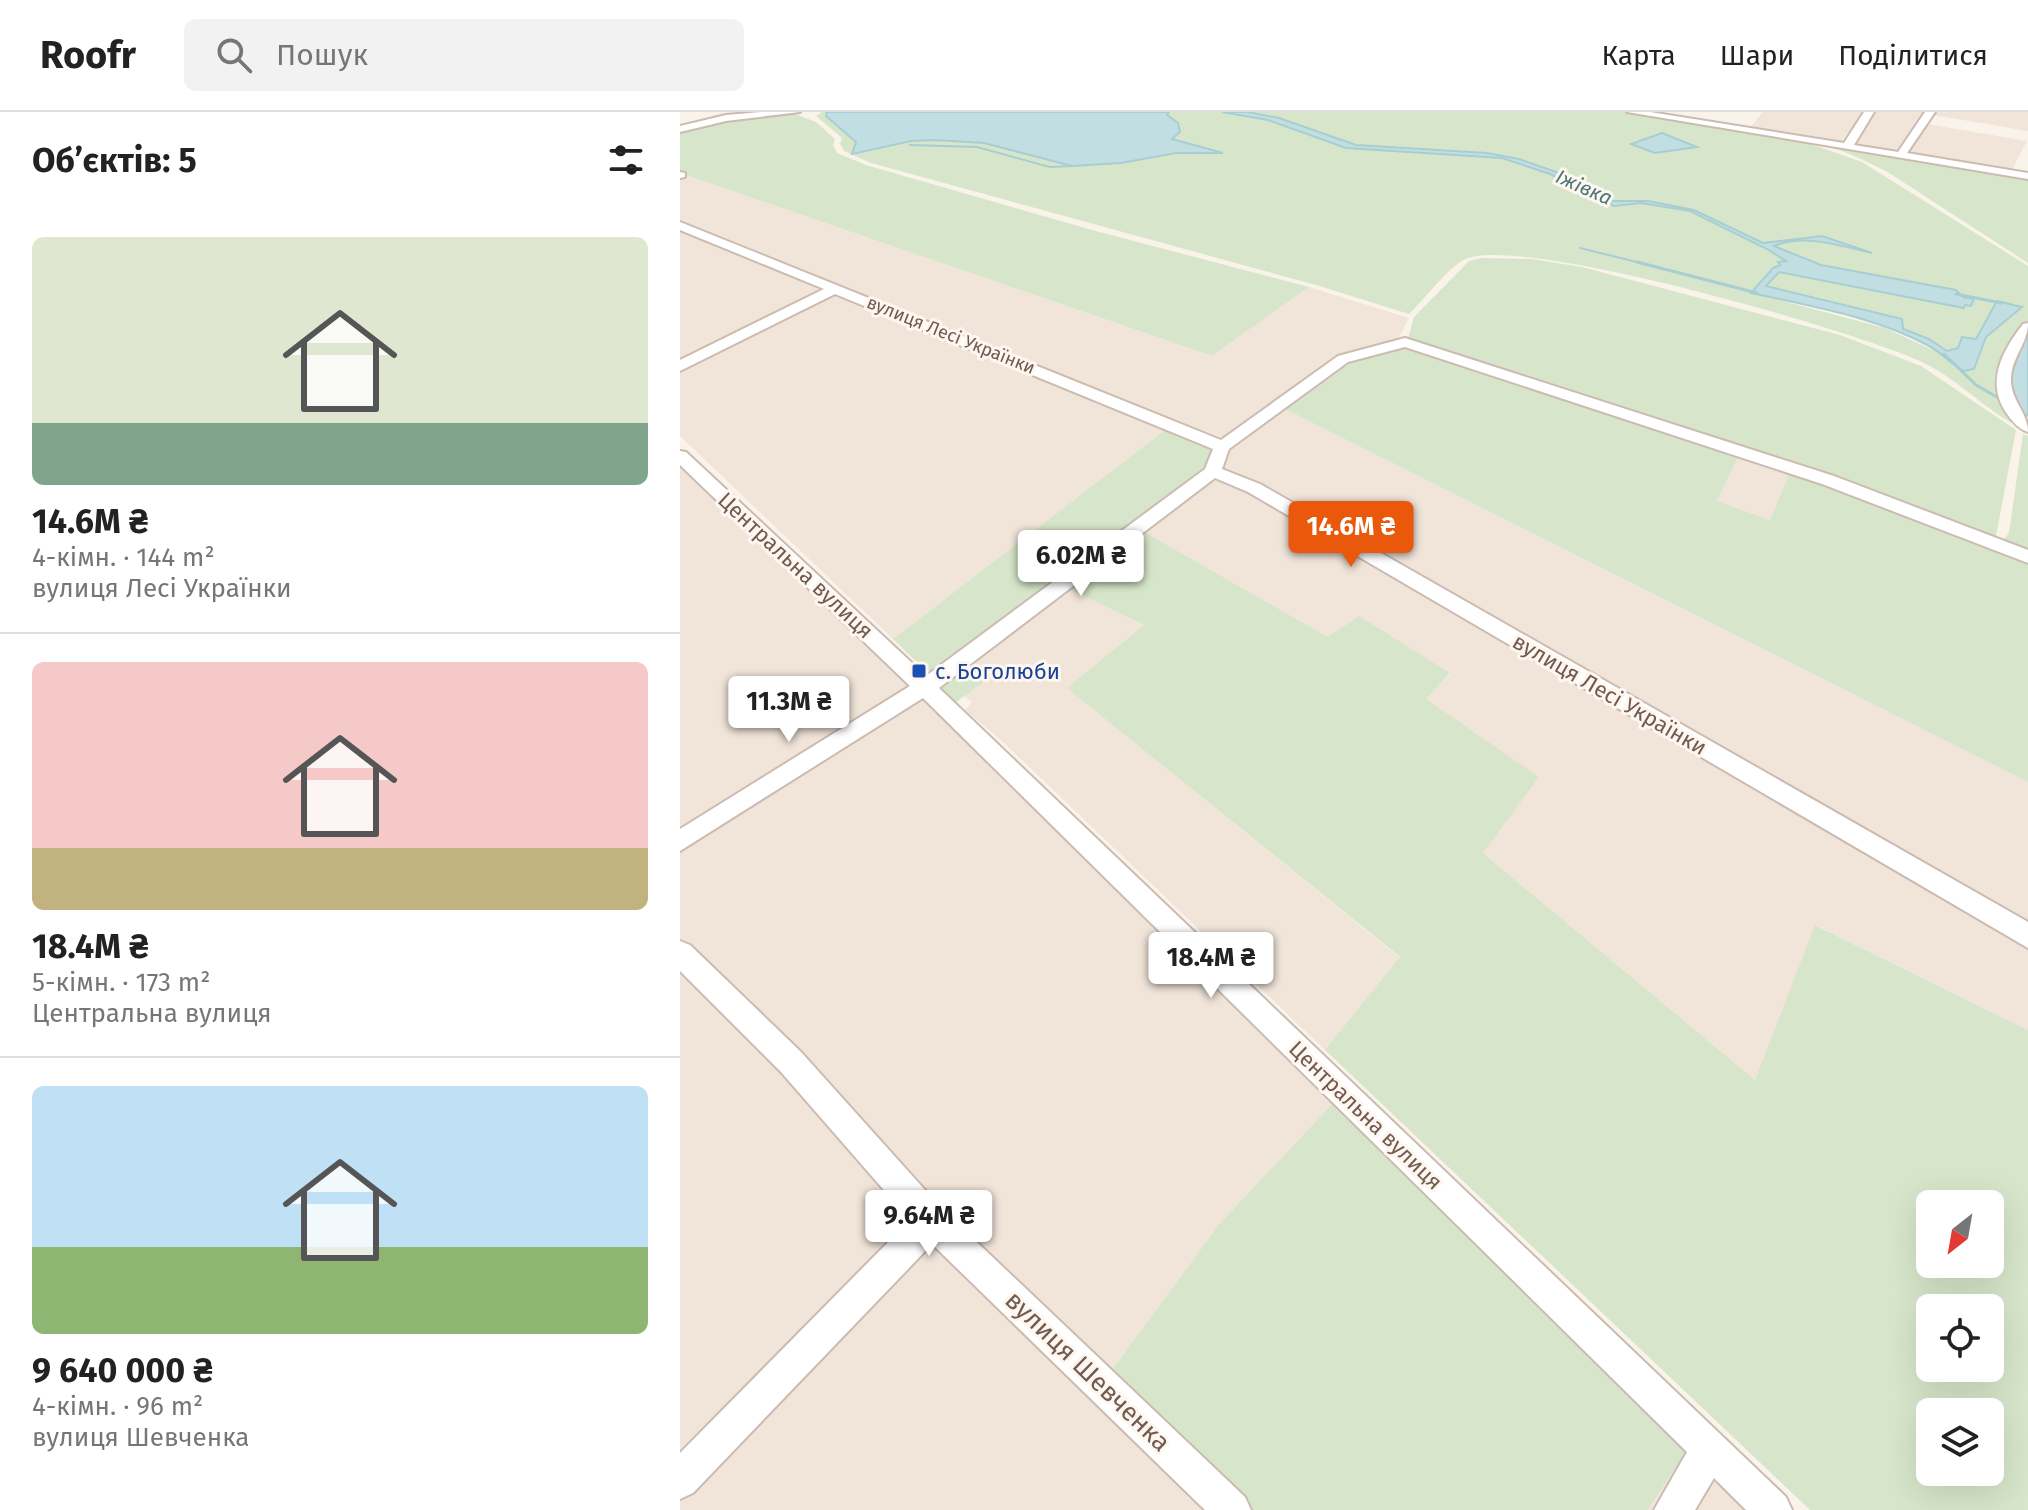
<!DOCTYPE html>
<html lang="uk">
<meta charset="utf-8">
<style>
body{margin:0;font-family:"Fira Sans",sans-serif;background:#f2f2f2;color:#222;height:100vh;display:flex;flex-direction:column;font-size:30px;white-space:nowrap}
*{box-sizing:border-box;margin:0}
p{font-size:26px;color:#767676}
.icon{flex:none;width:44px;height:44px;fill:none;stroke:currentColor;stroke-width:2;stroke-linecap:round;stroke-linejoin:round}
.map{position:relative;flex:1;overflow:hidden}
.sheet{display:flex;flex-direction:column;background:#fff;width:680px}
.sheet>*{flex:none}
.needle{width:52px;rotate:211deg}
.tools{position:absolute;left:1236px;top:1078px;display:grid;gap:16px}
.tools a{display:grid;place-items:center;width:88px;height:88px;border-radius:12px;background:#fff;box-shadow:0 8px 32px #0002;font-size:40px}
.price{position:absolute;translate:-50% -68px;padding:0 18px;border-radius:8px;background:#fff;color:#222;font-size:26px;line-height:52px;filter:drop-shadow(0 2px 4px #0008)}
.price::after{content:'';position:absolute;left:50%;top:48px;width:24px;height:18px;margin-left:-12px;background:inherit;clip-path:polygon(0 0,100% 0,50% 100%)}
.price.on{background:#ea580c;color:#fff}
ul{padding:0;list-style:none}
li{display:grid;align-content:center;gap:16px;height:424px;padding:0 32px}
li+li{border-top:2px solid #e0e0e0}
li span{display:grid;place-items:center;height:248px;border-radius:12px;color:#555}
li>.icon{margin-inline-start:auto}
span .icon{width:144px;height:144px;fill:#fffc;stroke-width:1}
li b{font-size:34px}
h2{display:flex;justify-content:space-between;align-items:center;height:96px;padding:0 32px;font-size:34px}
header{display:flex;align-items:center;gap:48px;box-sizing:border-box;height:112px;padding:0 40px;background:#fff;border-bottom:2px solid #e0e0e0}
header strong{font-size:38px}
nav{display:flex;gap:44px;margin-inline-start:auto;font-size:28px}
.search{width:560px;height:72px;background:#f2f2f2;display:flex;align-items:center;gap:20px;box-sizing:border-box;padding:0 28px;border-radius:12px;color:#767676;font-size:30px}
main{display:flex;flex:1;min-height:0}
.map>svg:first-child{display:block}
</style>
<header>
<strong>Roofr</strong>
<div class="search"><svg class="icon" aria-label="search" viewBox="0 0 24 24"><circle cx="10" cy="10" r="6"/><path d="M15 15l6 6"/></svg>Пошук</div>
<nav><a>Карта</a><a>Шари</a><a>Поділитися</a></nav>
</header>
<main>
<section class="sheet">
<h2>Об’єктів: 5<svg class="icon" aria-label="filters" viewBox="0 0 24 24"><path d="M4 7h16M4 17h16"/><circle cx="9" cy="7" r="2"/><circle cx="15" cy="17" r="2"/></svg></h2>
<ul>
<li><span style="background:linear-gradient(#dfe7d0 75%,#7fa58c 0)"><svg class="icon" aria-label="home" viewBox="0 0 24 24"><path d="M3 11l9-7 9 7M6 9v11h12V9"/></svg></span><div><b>14.6M ₴</b><p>4-кімн. · 144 m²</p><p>вулиця Лесі Українки</p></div></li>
<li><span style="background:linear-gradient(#f6c9c9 75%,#c2b280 0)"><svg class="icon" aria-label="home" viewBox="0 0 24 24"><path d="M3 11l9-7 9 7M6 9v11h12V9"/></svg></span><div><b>18.4M ₴</b><p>5-кімн. · 173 m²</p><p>Центральна вулиця</p></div></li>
<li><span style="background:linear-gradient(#bfe0f5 65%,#8fb573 0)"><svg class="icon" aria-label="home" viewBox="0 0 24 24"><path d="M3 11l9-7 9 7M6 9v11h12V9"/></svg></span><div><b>9 640 000 ₴</b><p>4-кімн. · 96 m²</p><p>вулиця Шевченка</p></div></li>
</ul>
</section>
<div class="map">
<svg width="1348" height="1398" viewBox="0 0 1348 1398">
<rect width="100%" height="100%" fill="#faf3ea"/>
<g fill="#f1e5da">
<path d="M1083,0H1184L1160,31L1069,17Z"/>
<path d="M1194,0H1246L1222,40L1172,33Z"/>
<path d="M1255,0H1348V19L1253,3Z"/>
<path d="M1247,12L1347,29L1332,58L1229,41Z"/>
<path d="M0,61L532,244L629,175L729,206L717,229L549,328L497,309L213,527L0,324Z"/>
<path d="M603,296L1348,670V815L540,357L548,337Z"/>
<path d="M1060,341L1111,358L1091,409L1037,389Z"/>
<path d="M0,355L229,576L0,721Z"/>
<path d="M533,365L569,380L1348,835V918L1136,813L1076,969L803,741L745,587L770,562L648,525L463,419Z"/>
<path d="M389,477L464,513L388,576L720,846L645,938L322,629L285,598L292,590L284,584L304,570L283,555Z"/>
<path d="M239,583L654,990L540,1111L429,1262L572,1398H0V735Z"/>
<path d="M1007,1338L1069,1398H968Z"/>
</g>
<g fill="#d7e6ca" fill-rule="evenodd">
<path d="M142,0H147L146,4L176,30L173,41L204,30L275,28L304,31L370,48L471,0H542L588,8L666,36L822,46L870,62L934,94L961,91L1010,99L1087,137L1106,149L1100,151L1072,181L1205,216L1294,257L1306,225L1342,195L1296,228L1267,239L1249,227L1223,217L1086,174L1099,159L1284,196L1283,185L1141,153L1093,135C1125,120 1159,136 1191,140L1142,124L1083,131L1014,98L968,89H932L879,61L839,47L676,33L599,6L568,0H946L1119,28L1182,50L1348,154V211L1327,233L1322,247L1337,309L1348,319C1310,303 1283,271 1246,252C1185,221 840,122 786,147C769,154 744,188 729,202L636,173L191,51L164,39L160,32L162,26L136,4Z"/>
<path d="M115,2L136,10L155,27L153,33L157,41L186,53L412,118L629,175L532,244L0,61V20L46,8Z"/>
<path d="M1135,30L1348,65V151L1206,59L1170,42Z"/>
<path d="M802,146L852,147L902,155L1160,223L1241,254L1336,318L1316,424L1311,428L728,226L734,205L789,149Z"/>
<path d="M720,232L1060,341L1037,389L1090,408L1111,358L1348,448V670L603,296L665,249Z"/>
<path d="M489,315L532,333L535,344L526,360L267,553L247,560L213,527Z"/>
<path d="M1343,322L1348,324V443L1321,431L1329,421Z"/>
<path d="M463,419L648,525L679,504L770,561L746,587L859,665L803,741L1075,968L1135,813L1348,918V1398H1130L645,938L720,845L387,576L464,513L389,477ZM1250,1092H1310V1152H1250ZM1250,1196H1310V1256H1250ZM1250,1300H1310V1360H1250Z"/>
<path d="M283,555L304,570L275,591L259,573Z"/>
<path d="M654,990L1007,1338L968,1398H572L429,1262L540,1111Z"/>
</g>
<g fill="#c1dfe2" stroke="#a8ced2" stroke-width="2">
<path d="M147,0H489L487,3L498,11L500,20L492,27L543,41H496L441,51L392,54L304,31L254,28L231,29L172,42L176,30L146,4Z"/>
<path d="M542,0H568L599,6L676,33L807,41L839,47L879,61L932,89H968L1014,98L1083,131L1142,124L1192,141C1160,134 1126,121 1094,134L1141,153L1276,178L1283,185L1294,187L1291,194L1285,193L1284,196L1099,160L1086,174L1222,207L1223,217L1249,227L1267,239L1278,236L1282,225L1296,227L1317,189L1342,195L1306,225L1294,257L1284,259C1272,253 1262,241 1249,234C1196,205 1130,194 1071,181L1093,156L1100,153L1098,150L1106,149L1087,137L1010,99L961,91L934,94L870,62L822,46L666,36L588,8Z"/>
<path d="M982,21L1017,35L975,41L951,32Z"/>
<path d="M1348,221V304C1344,301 1335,297 1333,292C1318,269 1333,238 1348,221Z"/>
</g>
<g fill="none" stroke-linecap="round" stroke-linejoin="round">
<g stroke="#a8ced2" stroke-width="2">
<path d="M230,33L297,35L370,55L392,54"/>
<path d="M900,136L965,152"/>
</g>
<g stroke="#a8ced2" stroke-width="3">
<path d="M957,150L1077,181"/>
<path d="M1276,182L1321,191"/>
<path d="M1264,242L1296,273L1322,288"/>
</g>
<g stroke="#cbbbb1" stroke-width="4">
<g id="minor">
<path d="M81,0H120L46,9L0,20V14L46,3Z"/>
<path d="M947,0H970L1164,31L1184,0H1194L1174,33L1218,40L1245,0H1255L1227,41L1348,61V67Z"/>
<path d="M0,60L5,61V65L0,66Z"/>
<path d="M0,110L541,328L658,244L725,226L1154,364L1348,438V451L1142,372L725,235L668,250L549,337L542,357L580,372L1348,810V836L568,380L535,366L259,576L1106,1385L1112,1398H1066L1034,1366L1015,1398H974L1007,1340L243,586L0,739V717L230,574L0,353V339L6,340L246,564L525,357L533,337L155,182L0,259V248L144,177L0,118Z"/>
<path d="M1348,211C1348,231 1332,245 1331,266C1330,288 1348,300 1348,320C1338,317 1331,308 1325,299C1306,268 1323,238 1343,212Z"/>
<path d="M0,829L10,833L121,940L263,1098L565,1385L571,1398H525L252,1132L13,1381L0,1387V1341L230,1108L101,960L0,859Z"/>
</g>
</g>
<use href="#minor" fill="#fff" fill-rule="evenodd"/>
</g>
<rect fill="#1a4fb4" stroke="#fdf7f0" stroke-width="3" x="231" y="551" width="16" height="16" rx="4"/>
<g text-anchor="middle" stroke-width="6" stroke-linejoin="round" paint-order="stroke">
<g font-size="18" fill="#725a51" stroke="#fdf7f0">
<text transform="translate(271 223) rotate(22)" y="6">вулиця Лесі Українки</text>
</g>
<g font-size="20" font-style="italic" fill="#49767b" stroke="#fdf7f0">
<text transform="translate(904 75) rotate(24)" y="7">Іжівка</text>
</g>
<g font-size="22" fill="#725a51" stroke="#fdf7f0">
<text transform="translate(116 453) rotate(43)" y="8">Центральна вулиця</text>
<text transform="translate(930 582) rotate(30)" y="8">вулиця Лесі Українки</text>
<text transform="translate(686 1003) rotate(44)" y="8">Центральна вулиця</text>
</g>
<g font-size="22" fill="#164399" stroke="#fdf7f0" text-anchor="start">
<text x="255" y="567">с. Боголюби</text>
</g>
<g font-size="26" fill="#725a51" stroke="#fdf7f0">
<text transform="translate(408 1259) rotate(44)" y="9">вулиця Шевченка</text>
</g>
</g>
</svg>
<div class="tools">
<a><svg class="needle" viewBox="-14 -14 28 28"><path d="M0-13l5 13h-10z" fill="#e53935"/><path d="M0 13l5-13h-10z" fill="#767676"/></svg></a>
<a><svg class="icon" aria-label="locate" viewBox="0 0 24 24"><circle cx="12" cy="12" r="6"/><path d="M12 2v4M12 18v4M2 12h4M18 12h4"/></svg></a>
<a><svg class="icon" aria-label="layers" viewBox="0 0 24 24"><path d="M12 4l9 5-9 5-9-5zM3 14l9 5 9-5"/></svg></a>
</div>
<b class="price on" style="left:671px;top:457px">14.6M ₴</b>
<b class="price" style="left:401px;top:486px">6.02M ₴</b>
<b class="price" style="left:109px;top:632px">11.3M ₴</b>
<b class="price" style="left:531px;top:888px">18.4M ₴</b>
<b class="price" style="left:249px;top:1146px">9.64M ₴</b>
</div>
</main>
